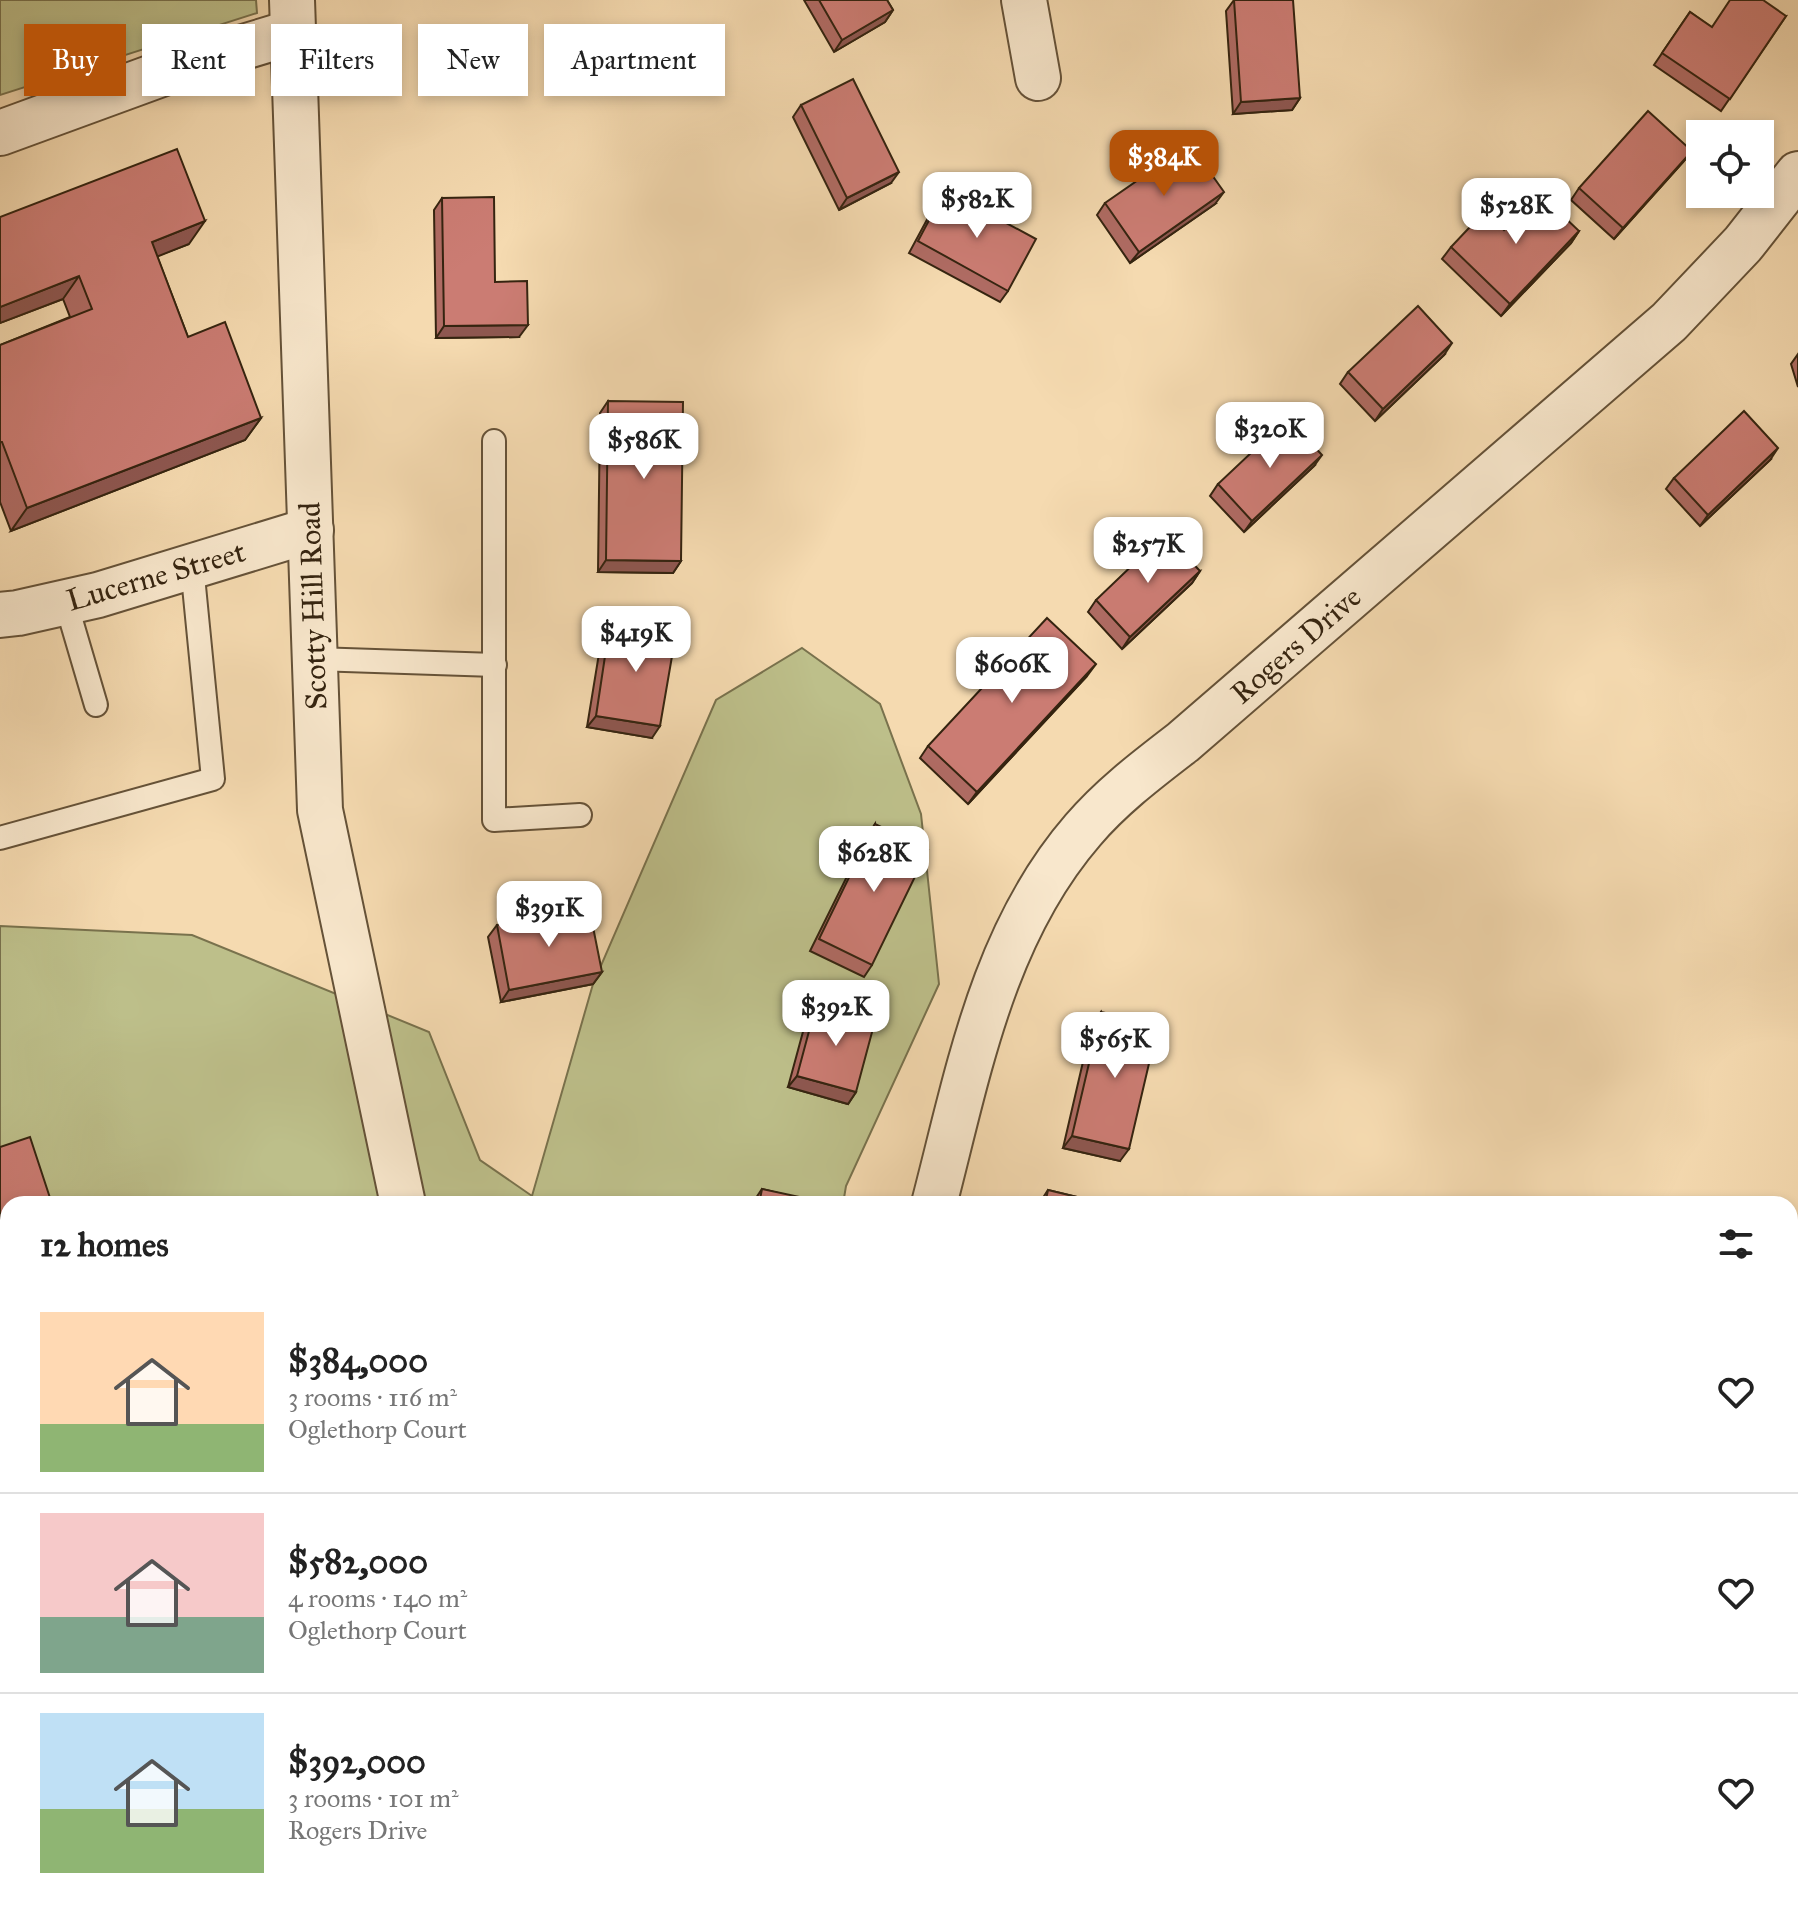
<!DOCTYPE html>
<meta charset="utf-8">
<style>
body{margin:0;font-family:"IM FELL Great Primer",serif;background:#f2f2f2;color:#222;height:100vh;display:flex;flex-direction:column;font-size:30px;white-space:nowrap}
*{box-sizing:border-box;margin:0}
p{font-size:26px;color:#767676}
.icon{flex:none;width:44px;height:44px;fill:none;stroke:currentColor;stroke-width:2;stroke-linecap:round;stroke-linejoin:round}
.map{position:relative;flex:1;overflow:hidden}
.side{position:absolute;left:0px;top:1196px;width:1798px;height:714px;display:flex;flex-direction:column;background:#fff;border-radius:24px 24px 0 0;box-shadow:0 4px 12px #0003}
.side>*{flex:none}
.top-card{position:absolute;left:24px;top:24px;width:800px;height:72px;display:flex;gap:16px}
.fabs{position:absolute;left:1686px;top:120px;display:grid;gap:16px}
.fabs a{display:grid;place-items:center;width:88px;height:88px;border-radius:0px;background:#fff;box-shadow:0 4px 12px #0003;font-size:40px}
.price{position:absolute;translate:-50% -68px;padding:0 18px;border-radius:16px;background:#fff;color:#222;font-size:26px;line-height:52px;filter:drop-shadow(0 2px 4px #0008)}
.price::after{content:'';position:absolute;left:50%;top:48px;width:24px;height:18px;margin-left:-12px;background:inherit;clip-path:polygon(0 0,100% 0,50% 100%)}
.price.current{background:#b45309;color:#fff}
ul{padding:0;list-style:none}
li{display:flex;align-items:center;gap:24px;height:200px;padding:0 40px}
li+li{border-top:2px solid #e0e0e0}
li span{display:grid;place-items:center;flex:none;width:224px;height:160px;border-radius:0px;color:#555}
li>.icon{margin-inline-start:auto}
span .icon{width:96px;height:96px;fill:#fffc;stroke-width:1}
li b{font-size:34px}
h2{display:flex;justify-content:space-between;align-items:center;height:96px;padding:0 40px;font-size:34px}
.tag{padding:0 28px;border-radius:0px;background:#fff;box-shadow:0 4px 12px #0003;font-size:28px;line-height:72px}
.tag.current{background:#b45309;color:#fff}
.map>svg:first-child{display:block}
</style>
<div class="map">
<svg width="1798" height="1909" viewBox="0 0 1798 1909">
<rect width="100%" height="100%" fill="#f5dab0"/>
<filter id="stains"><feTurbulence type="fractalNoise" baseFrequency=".0025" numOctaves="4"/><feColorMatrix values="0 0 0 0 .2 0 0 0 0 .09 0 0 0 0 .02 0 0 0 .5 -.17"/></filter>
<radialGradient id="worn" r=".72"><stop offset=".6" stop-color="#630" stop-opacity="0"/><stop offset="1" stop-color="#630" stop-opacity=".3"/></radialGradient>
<g fill="#bdbf8a" stroke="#79724d" stroke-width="2">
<path d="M0,0H256L257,13L0,95Z"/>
<path d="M802,648L880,704L921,814L939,984L846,1186L843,1204H8V1902H1228L1234,1909H0V926L192,935L429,1032L480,1160L532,1196L593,984L716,700Z"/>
</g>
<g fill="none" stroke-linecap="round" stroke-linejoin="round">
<g stroke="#655238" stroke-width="26">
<g id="lane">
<path d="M494,441V820L580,815"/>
<path d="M66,603L96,705"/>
<path d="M315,659L495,665"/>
<path d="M0,838L213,779L192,566"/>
</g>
</g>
<g stroke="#655238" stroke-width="48">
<g id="street">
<path d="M292,0L320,810L403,1204"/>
<path d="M1024,0L1038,78"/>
<path d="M0,133L194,62L293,32"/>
<path d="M0,615L18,613L98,595L311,530"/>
<path d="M934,1204C968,1074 992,935 1083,830C1112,796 1148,769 1183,742L1669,322L1743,244L1798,174"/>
<path d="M776,1909V1902"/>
</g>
</g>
<use href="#lane" stroke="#f8e7cc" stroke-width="22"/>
<use href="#street" stroke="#f8e7cc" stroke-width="44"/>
</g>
<g fill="#af6b63" stroke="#352410" stroke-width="2">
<path d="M804,0H887L893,10L885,22L834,52Z"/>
<path d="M1234,0L1300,98L1292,110L1233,114L1226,11Z"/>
<path d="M1690,12L1711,27L1786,16L1721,111L1654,65Z"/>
<path d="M801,105L891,183L839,210L793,117Z"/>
<path d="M1692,151L1683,162L1614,239L1571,200L1579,188Z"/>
<path d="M945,190L1008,291L1000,302L909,253L937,201Z"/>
<path d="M442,198L495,282L519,337L436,338L434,210Z"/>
<path d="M1105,203L1215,204L1130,263L1097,215Z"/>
<path d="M0,217L189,244L157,256L188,337L261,418L245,440L11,531L0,502V345L70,317L63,299L0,323Z"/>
<path d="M1504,230L1579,231L1571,243L1501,316L1442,259L1451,247Z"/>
<path d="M1798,354V387L1791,364Z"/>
<path d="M1444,355L1375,421L1340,384L1348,372Z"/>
<path d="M608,401L681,561L673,573L598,572L600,413Z"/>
<path d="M1770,460L1700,526L1666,489L1674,478Z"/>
<path d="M1314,466L1244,532L1210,496L1218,484Z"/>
<path d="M1200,571L1192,583L1122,649L1088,612L1096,600Z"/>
<path d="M610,623L652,738L587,727L602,635Z"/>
<path d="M1087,676L968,804L920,758L928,746Z"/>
<path d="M875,824L872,965L864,977L810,951L867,836Z"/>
<path d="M497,925L602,972L593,984L501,1002L488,937Z"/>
<path d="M816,1005L856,1092L848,1104L788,1087L807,1017Z"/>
<path d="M1101,1012L1120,1161L1063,1148L1092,1023Z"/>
<path d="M762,1189L823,1204H753L754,1201Z"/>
<path d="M1048,1190L1106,1204H1039Z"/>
</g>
<g fill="#8e5750" stroke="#352410" stroke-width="2">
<path d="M893,10L885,22L834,52L842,40Z"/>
<path d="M1300,98L1292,110L1233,114L1241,102Z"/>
<path d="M1692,151L1683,162L1614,239L1623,228Z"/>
<path d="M899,172L891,183L839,210L847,198Z"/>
<path d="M1224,192L1215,204L1130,263L1139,252Z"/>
<path d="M205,221L189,244L136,265L152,242Z"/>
<path d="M1579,231L1571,243L1501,316L1510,304Z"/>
<path d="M79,276L63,299L0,323V307Z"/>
<path d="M528,325L519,337L436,338L444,326Z"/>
<path d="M1452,343L1444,355L1375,421L1383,409Z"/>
<path d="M261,418L245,440L11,531L27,508Z"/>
<path d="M1778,448L1770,460L1700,526L1708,515Z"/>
<path d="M1322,455L1314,466L1244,532L1252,521Z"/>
<path d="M606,560L681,561L673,573L598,572Z"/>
<path d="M1200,571L1192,583L1122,649L1130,637Z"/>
<path d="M1096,664L1087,676L968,804L977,792Z"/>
<path d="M596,716L660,726L652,738L587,727Z"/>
<path d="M602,972L593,984L501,1002L509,990Z"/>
<path d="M797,1076L856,1092L848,1104L788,1087Z"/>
<path d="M1072,1136L1129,1149L1120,1161L1063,1148Z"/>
<path d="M8,1235V1244L0,1246V1237Z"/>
<path d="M603,1902H650L645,1909H626Z"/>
</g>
<g fill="#cb7c73" stroke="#352410" stroke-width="2">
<path d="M819,0H887L893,10L842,40Z"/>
<path d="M1234,0H1293L1300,98L1241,102Z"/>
<path d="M1730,0H1763L1786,16L1730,99L1662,53L1690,12L1712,27Z"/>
<path d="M853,79L899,172L847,198L801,105Z"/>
<path d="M1648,111L1692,151L1623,228L1579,188Z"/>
<path d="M1190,144L1224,192L1139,252L1105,203Z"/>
<path d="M177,149L205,221L152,242L188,337L225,322L261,418L27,508L2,442H0V345L92,309L79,276L0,307V217Z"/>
<path d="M945,190L1036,239L1008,291L918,241Z"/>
<path d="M1539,193L1579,231L1510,304L1451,247L1485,211L1504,230Z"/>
<path d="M494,197L495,282L527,281L528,325L444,326L442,198Z"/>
<path d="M1418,306L1452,343L1383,409L1348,372Z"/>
<path d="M608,401L683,402L681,561L606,560Z"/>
<path d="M1744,411L1778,448L1708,515L1674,478Z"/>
<path d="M1288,418L1322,455L1252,521L1218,484Z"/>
<path d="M1165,534L1200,571L1130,637L1096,600Z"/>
<path d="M1047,618L1096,664L977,792L928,746Z"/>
<path d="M610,623L676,633L660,726L596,716Z"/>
<path d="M875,824L928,850L872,965L819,939Z"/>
<path d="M589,907L602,972L509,990L497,925Z"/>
<path d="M816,1005L875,1021L856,1092L797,1076Z"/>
<path d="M1101,1012L1158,1025L1129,1149L1072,1136Z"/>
<path d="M30,1137L52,1204H8V1235L0,1237V1147Z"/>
<path d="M762,1189L823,1202V1204H759Z"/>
<path d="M1048,1190L1106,1204H1045Z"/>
</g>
<g text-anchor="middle" stroke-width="6" stroke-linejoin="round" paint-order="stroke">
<g font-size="30" fill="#352410" stroke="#f8e7cc">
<text transform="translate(156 576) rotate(-16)" y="10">Lucerne Street</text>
<text transform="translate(313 606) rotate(-92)" y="10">Scotty Hill Road</text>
<text transform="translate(1296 645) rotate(-41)" y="10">Rogers Drive</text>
</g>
</g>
<rect width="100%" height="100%" filter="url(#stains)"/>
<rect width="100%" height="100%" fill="url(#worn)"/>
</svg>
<div class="fabs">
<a><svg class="icon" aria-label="locate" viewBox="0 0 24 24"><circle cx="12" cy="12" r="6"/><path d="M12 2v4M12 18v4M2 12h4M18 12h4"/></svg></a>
</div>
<b class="price current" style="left:1164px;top:198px">$384K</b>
<b class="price" style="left:977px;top:240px">$582K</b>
<b class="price" style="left:1516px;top:246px">$528K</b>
<b class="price" style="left:1270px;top:470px">$320K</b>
<b class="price" style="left:644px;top:481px">$586K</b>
<b class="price" style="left:1148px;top:585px">$257K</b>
<b class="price" style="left:636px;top:674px">$419K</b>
<b class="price" style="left:1012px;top:705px">$606K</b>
<b class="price" style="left:874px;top:894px">$628K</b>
<b class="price" style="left:549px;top:949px">$391K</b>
<b class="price" style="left:836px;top:1048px">$392K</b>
<b class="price" style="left:1115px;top:1080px">$565K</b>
<div class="top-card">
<a class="tag current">Buy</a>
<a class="tag">Rent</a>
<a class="tag">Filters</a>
<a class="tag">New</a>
<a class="tag">Apartment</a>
</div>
<section class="side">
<h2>12 homes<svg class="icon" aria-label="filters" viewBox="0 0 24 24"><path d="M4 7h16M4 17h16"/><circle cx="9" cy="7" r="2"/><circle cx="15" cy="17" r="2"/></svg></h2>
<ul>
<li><span style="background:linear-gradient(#ffd9b3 70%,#8fb573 0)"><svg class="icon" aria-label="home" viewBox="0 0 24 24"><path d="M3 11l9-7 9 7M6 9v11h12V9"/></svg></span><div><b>$384,000</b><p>3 rooms · 116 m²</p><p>Oglethorp Court</p></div><svg class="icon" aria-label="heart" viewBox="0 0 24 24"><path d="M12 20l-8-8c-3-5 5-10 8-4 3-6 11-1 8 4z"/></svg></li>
<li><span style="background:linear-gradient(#f6c9c9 65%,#7fa58c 0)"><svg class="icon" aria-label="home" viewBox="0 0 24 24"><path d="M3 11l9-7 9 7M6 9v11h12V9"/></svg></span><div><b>$582,000</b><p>4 rooms · 140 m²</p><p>Oglethorp Court</p></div><svg class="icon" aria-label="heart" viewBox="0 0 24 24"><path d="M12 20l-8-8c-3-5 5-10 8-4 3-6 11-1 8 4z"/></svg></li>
<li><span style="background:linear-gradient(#bfe0f5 60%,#8fb573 0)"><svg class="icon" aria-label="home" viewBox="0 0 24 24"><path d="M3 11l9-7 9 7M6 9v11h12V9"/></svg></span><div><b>$392,000</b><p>3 rooms · 101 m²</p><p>Rogers Drive</p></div><svg class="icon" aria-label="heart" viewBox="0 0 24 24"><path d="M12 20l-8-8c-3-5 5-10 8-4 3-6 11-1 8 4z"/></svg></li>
</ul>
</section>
</div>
